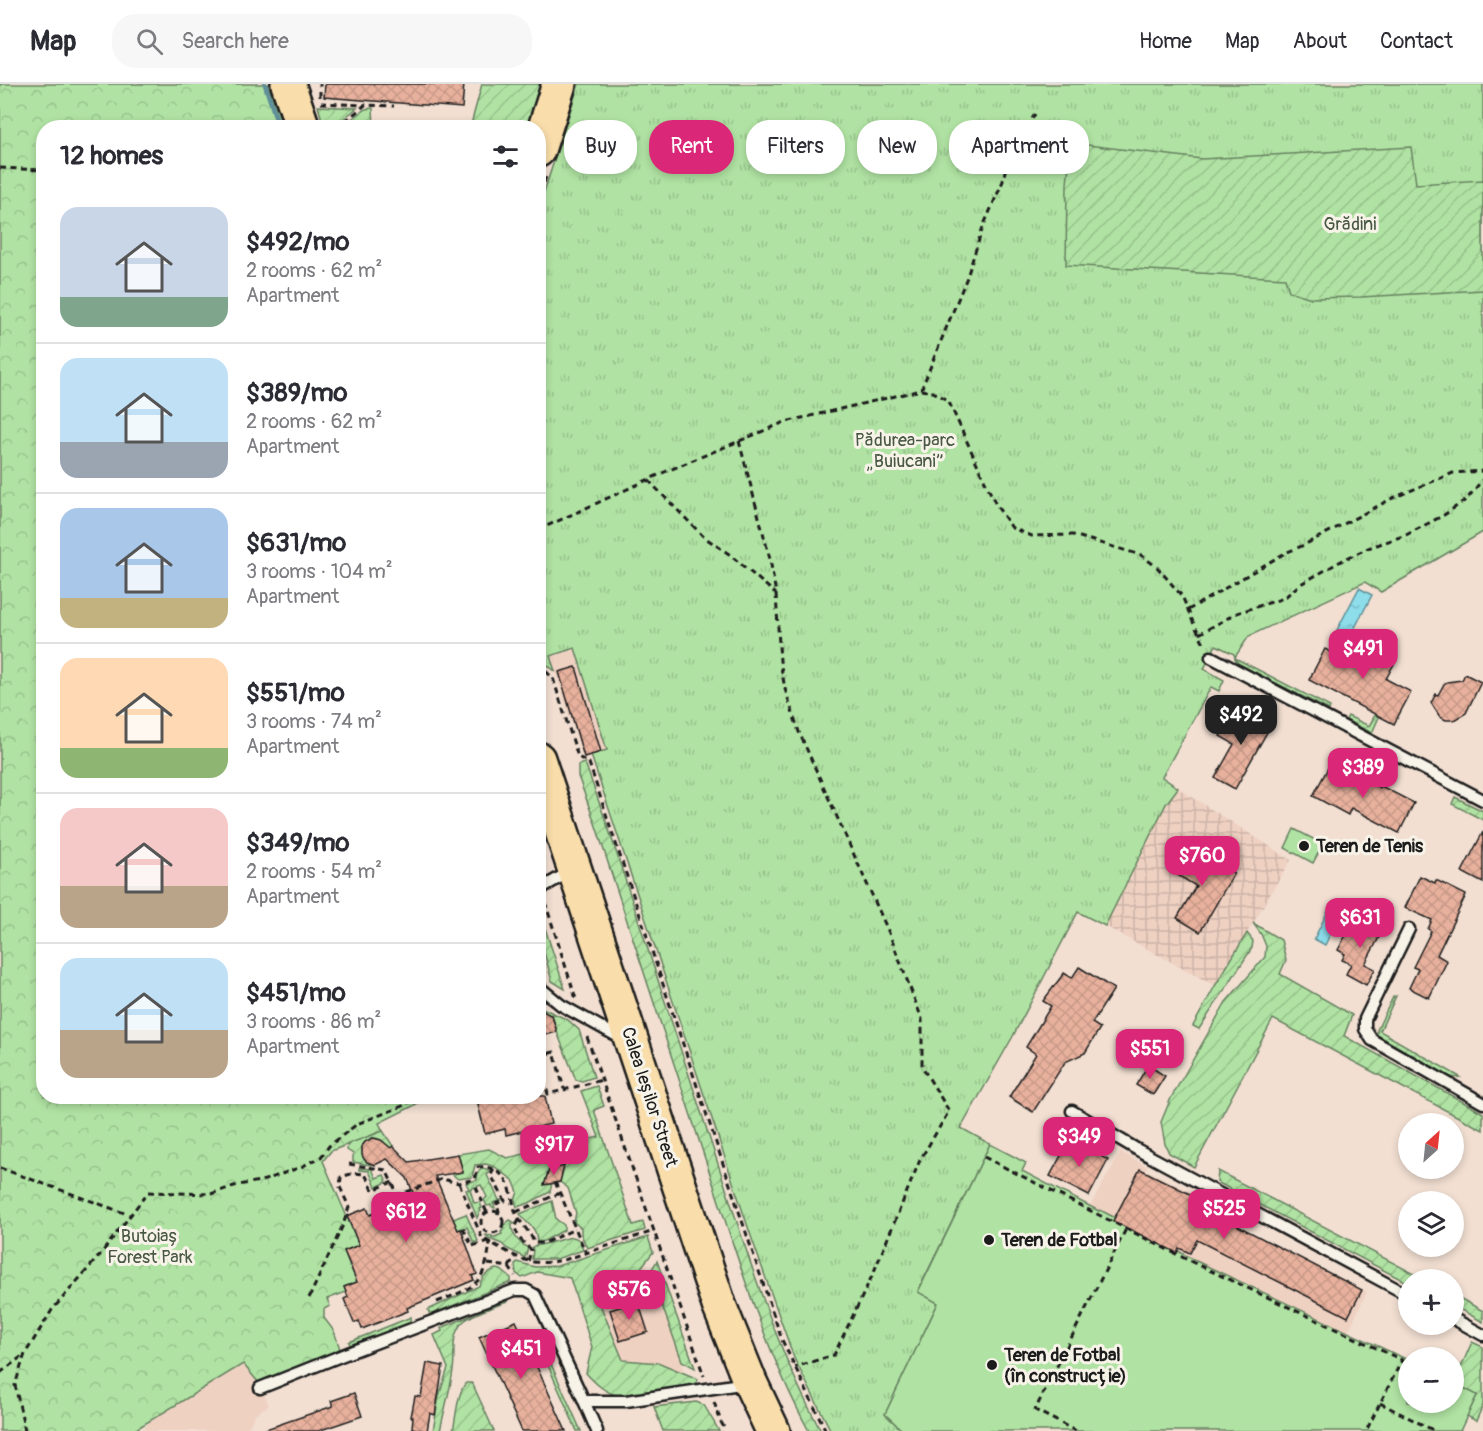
<!DOCTYPE html>
<meta charset="utf-8">
<style>
body{margin:0;font-family:Pangolin,sans-serif;background:#f7f7f7;color:#2b2b33;height:100vh;display:flex;flex-direction:column;font-size:22px;white-space:nowrap}
*{box-sizing:border-box;margin:0}
p{font-size:20px;color:#7c7c81}
.icon{flex:none;width:33px;height:33px;fill:none;stroke:currentColor;stroke-width:2;stroke-linecap:round;stroke-linejoin:round}
.map{position:relative;flex:1;overflow:hidden}
.drawer{position:absolute;left:36px;top:36px;width:510px;height:984px;display:flex;flex-direction:column;background:#fff;border-radius:24px;box-shadow:0 3px 9px #0003}
.drawer>*{flex:none}
.guide{position:absolute;left:564px;top:36px;width:570px;height:54px;display:flex;gap:12px}
.needle{width:39px;rotate:27deg}
.controls{position:absolute;left:1398px;top:1029px;display:grid;gap:12px}
.controls a{display:grid;place-items:center;width:66px;height:66px;border-radius:50%;background:#fff;box-shadow:0 3px 9px #0003;font-size:30px}
.price{position:absolute;translate:-50% -51px;padding:0 14px;border-radius:12px;background:#db2777;color:#fff;font-size:20px;line-height:39px;filter:drop-shadow(0 2px 3px #0008)}
.price::after{content:'';position:absolute;left:50%;top:36px;width:18px;height:14px;margin-left:-9px;background:inherit;clip-path:polygon(0 0,100% 0,50% 100%)}
.price.on{background:#222;color:#fff}
ul{padding:0;list-style:none}
li{display:flex;align-items:center;gap:18px;height:150px;padding:0 24px}
li+li{border-top:2px solid #e1e1e2}
li span{display:grid;place-items:center;flex:none;width:168px;height:120px;border-radius:18px;color:#555}
li>.icon{margin-inline-start:auto}
span .icon{width:72px;height:72px;fill:#fffc;stroke-width:1}
li b{font-size:26px}
h2{display:flex;justify-content:space-between;align-items:center;height:72px;padding:0 24px;font-size:26px}
.chip{padding:0 21px;border-radius:24px;background:#fff;box-shadow:0 3px 9px #0003;font-size:21px;line-height:54px}
.chip.on{background:#db2777;color:#fff}
header{display:flex;align-items:center;gap:36px;box-sizing:border-box;height:84px;padding:0 30px;background:#fff;border-bottom:2px solid #e1e1e2}
header strong{font-size:28px}
nav{display:flex;gap:33px;margin-inline-start:auto;font-size:21px}
.search{width:420px;height:54px;background:#f7f7f7;display:flex;align-items:center;gap:15px;box-sizing:border-box;padding:0 21px;border-radius:24px;color:#7c7c81;font-size:22px}
.map>svg:first-child{display:block}
</style>
<header>
<strong>Map</strong>
<div class="search"><svg class="icon" aria-label="search" viewBox="0 0 24 24"><circle cx="10" cy="10" r="6"/><path d="M15 15l6 6"/></svg>Search here</div>
<nav><a>Home</a><a>Map</a><a>About</a><a>Contact</a></nav>
</header>
<div class="map">
<svg width="1483" height="1347" viewBox="0 0 1483 1347">
<defs>
<pattern id="industrial-grid" width="8" height="8" patternUnits="userSpaceOnUse" patternTransform="scale(1.5)"><rect width="8" height="8" fill="#efd1c2"/><path d="M0 4h8M4 0v8" fill="none" stroke="#ccb3a6"/></pattern>
<pattern id="forest-crowns" width="20" height="18" patternUnits="userSpaceOnUse" patternTransform="scale(1.5)"><rect width="20" height="18" fill="#b0e3a3"/><path d="M2 6a3 3 0 1 1 6 0M12 15a3 3 0 1 1 6 0" fill="none" stroke="#97c28c"/></pattern>
<pattern id="park-tufts" width="24" height="20" patternUnits="userSpaceOnUse" patternTransform="scale(1.5)"><rect width="24" height="20" fill="#b0e3a3"/><path d="M3 7l-1-3M5 7V3M7 7l1-3M15 17l-1-3M17 17v-4M19 17l1-3" fill="none" stroke="#97c28c"/></pattern>
<pattern id="garden-furrows" width="10" height="10" patternUnits="userSpaceOnUse" patternTransform="scale(1.5)"><rect width="10" height="10" fill="#b0e3a3"/><path d="M-1 1l2-2M0 10L10 0M9 11l2-2" fill="none" stroke="#97c28c"/></pattern>
<pattern id="water-ripples" width="26" height="14" patternUnits="userSpaceOnUse" patternTransform="scale(1.5)"><rect width="26" height="14" fill="#8dddeb"/><path d="M2 4q2-2 4 0t4 0M15 11q2-2 4 0t4 0" fill="none" stroke="#79bdc9"/></pattern>
<pattern id="building-cross-hatch" width="8" height="8" patternUnits="userSpaceOnUse" patternTransform="scale(1.5)"><rect width="8" height="8" fill="#e8b19d"/><path d="M0 0l8 8M0 8l8-8" fill="none" stroke="#c69887"/></pattern>
</defs>
<rect width="100%" height="100%" fill="#f2dfd2"/>
<filter id="ink" filterUnits="userSpaceOnUse"><feTurbulence type="fractalNoise" baseFrequency=".0167" numOctaves="2"/><feDisplacementMap in="SourceGraphic" scale="12" xChannelSelector="R" yChannelSelector="G"/><feConvolveMatrix kernelMatrix="1 2 1 2 8 2 1 2 1" color-interpolation-filters="sRGB"/></filter>
<g filter="url(#ink)">
<g fill="#efd1c2">
<path d="M575,564L607,666L583,674L550,572Z"/>
<path d="M1121,1068L1147,1082L1146,1086L1220,1122L1216,1130L1367,1208L1348,1248L1196,1177L1177,1167L1178,1165L1090,1122Z"/>
<path d="M644,1179L650,1188L682,1277L684,1289L660,1279L623,1276L597,1213L607,1210L617,1214Z"/>
<path d="M244,1280L259,1299L269,1321L255,1330L247,1347H142L149,1338Z"/>
</g>
<path fill="url(#industrial-grid)" d="M1178,704L1291,776L1215,902L1105,842L1166,720Z"/>
<path fill="url(#forest-crowns)" stroke="#668060" stroke-width="1.5" d="M0,0H268L283,43L44,44V1012L427,1013L413,1022L379,1039L383,1047L331,1067L323,1077L359,1161L344,1167L357,1198L344,1203L346,1208L327,1215L330,1222L324,1225V1234L334,1247L341,1268L259,1299L243,1280L133,1347H0Z"/>
<path fill="url(#park-tufts)" stroke="#668060" stroke-width="1.5" d="M579,0H1483V448L1381,508L1365,498L1249,552L1235,573L1234,570L1216,561L1204,585L1224,596L1219,607L1211,603L1162,693L1178,704L1166,720L1105,842L1078,828L1012,954L961,1044L990,1060L918,1207L938,1219L885,1330L903,1347H831L794,1274L752,1155L591,671L607,666L575,564L550,572L555,587C548,582 541,577 539,568V133L542,114Z"/>
<g fill="url(#garden-furrows)" stroke="#668060" stroke-width="1.5">
<path d="M482,0H546L533,43L470,44Z"/>
<path d="M318,22L357,24L333,43H324Z"/>
<path d="M373,24L374,43H341L365,25Z"/>
<path d="M1071,59L1202,75L1411,63L1416,100L1483,96V206L1361,213L1311,214L1289,207L1285,194L1066,181L1067,100Z"/>
<path d="M1235,574L1330,623L1329,626L1237,579Z"/>
<path d="M1375,631L1379,633L1372,649L1346,636L1348,632L1369,642Z"/>
<path d="M585,679L609,746C645,858 682,969 718,1080C748,1171 775,1263 821,1347H809C767,1270 741,1185 714,1102C674,981 635,860 595,739L578,692V681Z"/>
<path d="M1455,713L1483,727V736L1452,720Z"/>
<path d="M539,826L565,905L552,897L539,850Z"/>
<path d="M1253,839L1281,856L1286,876L1280,890L1352,931L1344,952L1483,1029V1046L1273,935L1194,1083L1169,1069L1165,1060L1161,1038L1171,1014L1226,918L1265,873L1266,862L1261,850Z"/>
<path d="M1247,849L1253,857L1252,864L1199,945L1193,942L1215,902Z"/>
<path d="M1396,912L1380,947L1460,993L1452,994L1379,952L1377,950V946L1393,913Z"/>
<path d="M538,922L568,936L579,946L594,993L582,997L576,996L557,948L552,930L543,933Z"/>
<path d="M597,1002L604,1022L594,1026L633,1141L643,1138L645,1146L587,1164L581,1150V1144L574,1138L576,1129L568,1104L560,1098L557,1084L549,1086L546,1094L552,1099L550,1108L529,1119L517,1123L515,1116L518,1108L513,1096L495,1083L486,1080L475,1081L472,1093L458,1095L452,1090L463,1088L458,1070L489,1065L507,1074L599,1053L581,1007Z"/>
<path d="M383,1047L393,1062L388,1066C380,1041 346,1060 371,1081L353,1078V1070L347,1066L348,1060Z"/>
<path d="M359,1084L372,1085L376,1094L384,1091L387,1098L376,1103L369,1087L359,1086Z"/>
<path d="M483,1084L491,1087L487,1091L499,1116H502L493,1119L495,1124L491,1123V1121L487,1122L484,1116L487,1113L481,1101L470,1105L474,1119L480,1118L482,1124L480,1125L481,1127L479,1129L477,1134L466,1106L469,1105L466,1099L477,1096L478,1088Z"/>
<path d="M1218,1087L1424,1195L1408,1196V1199L1217,1098Z"/>
<path d="M552,1117L556,1135L564,1141V1146L544,1157L537,1158C536,1139 527,1143 520,1130Z"/>
<path d="M466,1130L478,1157L474,1159L467,1143L457,1146L453,1135Z"/>
<path d="M510,1136L515,1139L514,1140H512C511,1150 519,1159 528,1164L525,1174L506,1164L502,1160L492,1156L485,1151L492,1152V1154L502,1150L501,1148L504,1144L503,1142Z"/>
<path d="M572,1153C580,1154 581,1159 583,1166L556,1175H532L533,1166L532,1164L534,1162C547,1160 559,1156 572,1153Z"/>
<path d="M648,1153L653,1168L617,1215L607,1210L597,1213L623,1276L660,1279L698,1295L696,1300C676,1303 640,1314 621,1312C606,1310 595,1299 586,1289L592,1263L570,1194L537,1188L522,1194L516,1189L515,1181L517,1178L535,1183L557,1182Z"/>
<path d="M657,1177L695,1284L682,1277L650,1188Z"/>
<path d="M496,1185L501,1186L511,1194V1198L430,1231L428,1226L479,1202C481,1194 488,1187 496,1185Z"/>
<path d="M1454,1211L1483,1227V1238L1454,1222Z"/>
<path d="M509,1216L507,1218C496,1222 472,1230 464,1237C449,1251 456,1269 453,1286C450,1307 444,1327 440,1347H433L439,1312L448,1284L434,1251L442,1247L441,1244Z"/>
<path d="M411,1233L409,1240L351,1264L349,1258Z"/>
<path d="M1472,1258L1483,1263V1321L1476,1337L1467,1332L1477,1311L1454,1299Z"/>
<path d="M542,1260L581,1347H577L539,1261Z"/>
<path d="M466,1299H472L474,1303L494,1347H453C456,1334 457,1309 466,1299Z"/>
<path d="M696,1318L704,1321L719,1347H663L654,1323Z"/>
</g>
<g fill="#b0e3a3" stroke="#668060" stroke-width="1.5">
<path d="M1294,745L1323,760L1313,779L1285,764Z"/>
<path d="M990,1060L1026,1079L1022,1087L1099,1127L1100,1126L1178,1166V1167L1196,1177L1408,1276V1318H1454V1299L1477,1311L1460,1347H903L885,1330L938,1219L918,1208Z"/>
</g>
<g fill="url(#water-ripples)" stroke="#609098" stroke-width="1.5">
<path d="M1359,504L1372,511L1350,553L1337,546Z"/>
<path d="M1328,827L1339,832L1325,861L1314,855Z"/>
</g>
<g fill="none" stroke-linecap="round" stroke-linejoin="round">
<path stroke="#609098" stroke-width="5" d="M265,0L279,44"/>
</g>
<g fill="url(#building-cross-hatch)" stroke="#1c1c1c" stroke-width="1.5">
<path d="M325,0H464L462,24L324,13Z"/>
<path d="M1356,556L1396,576L1386,595L1411,608L1394,640L1309,596L1325,565L1346,576Z"/>
<path d="M576,583L601,668L584,673L559,588Z"/>
<path d="M1465,590L1481,598L1466,629L1455,636H1446L1440,633L1431,619L1436,610L1438,611L1444,600L1447,598L1462,596Z"/>
<path d="M1235,626L1251,635L1254,631L1271,641L1235,705L1215,694L1234,660L1220,652Z"/>
<path d="M1329,682L1350,693L1352,690L1380,704L1381,702L1414,719L1399,749L1351,724L1348,731L1313,712Z"/>
<path d="M1483,748V799L1462,788Z"/>
<path d="M1189,763L1234,789L1200,848L1177,834L1196,802L1174,789Z"/>
<path d="M1420,792L1435,799L1436,796L1466,811L1437,871L1447,877L1429,914L1409,904L1418,885L1413,883L1431,847L1428,845L1432,836L1405,824Z"/>
<path d="M1356,832L1383,846L1365,880L1375,885L1366,901L1346,890L1351,880L1342,876L1345,870L1338,866Z"/>
<path d="M1079,883L1114,905L1092,939L1100,944L1085,969L1065,978L1033,1028L1009,1013L1036,970L1026,963L1051,922L1043,917L1064,889L1072,894Z"/>
<path d="M538,924L552,932L557,948L538,953Z"/>
<path d="M1148,981L1165,992L1153,1011L1136,1001Z"/>
<path d="M494,1012H545L551,1040L506,1051L505,1045L485,1050L477,1016Z"/>
<path d="M373,1054L381,1056L391,1064L393,1062L409,1078L458,1070L463,1088L435,1092L458,1146L461,1145L477,1190L472,1192L474,1196L407,1224L408,1227L362,1245L359,1237L354,1239L344,1215L348,1213L344,1203L357,1198L344,1167L359,1161L347,1132L367,1124L370,1131L415,1113L407,1094L387,1075L375,1081L367,1078L364,1075L362,1071V1062L365,1058Z"/>
<path d="M1070,1055L1108,1076L1089,1112L1050,1092Z"/>
<path d="M564,1082L560,1098L544,1101L549,1086Z"/>
<path d="M1140,1085L1214,1122L1211,1128L1362,1206L1348,1233L1197,1156L1190,1169L1179,1164L1177,1169L1113,1137Z"/>
<path d="M638,1217L648,1248L620,1257L610,1226Z"/>
<path d="M516,1237L566,1347H522L479,1253Z"/>
<path d="M427,1279L443,1282L435,1331L430,1329L427,1347H426L412,1344L413,1333H411L415,1312L421,1313Z"/>
<path d="M354,1309L362,1332L318,1347H266V1345L333,1322L331,1317Z"/>
</g>
<g fill="none" stroke-linecap="round" stroke-linejoin="round">
<g stroke="#1c1c1c" stroke-width="15">
<g id="service">
<path d="M1211,573L1483,716"/>
<path d="M538,808L545,802L571,787"/>
<path d="M1409,845L1365,935V945L1372,956L1483,1019"/>
<path d="M538,902L561,921L624,956"/>
<path d="M1072,1027L1138,1066L1408,1211"/>
<path d="M1454,1235L1483,1251"/>
<path d="M260,1304L348,1269L515,1206H526L535,1211L584,1317H626L747,1299"/>
<path d="M584,1317L597,1347"/>
</g>
</g>
<g stroke="#1c1c1c" stroke-width="38">
<g id="primary">
<path d="M288,0L303,44"/>
<path d="M538,66L559,0"/>
<path d="M538,675L719,1221L750,1298L773,1347"/>
</g>
</g>
<g stroke="#1c1c1c" stroke-width="3" stroke-dasharray="6 4.5" stroke-linecap="butt">
<path d="M320,13V0"/>
<path d="M321,19L365,21"/>
<path d="M337,44L365,21L394,22"/>
<path d="M0,84L44,86"/>
<path d="M538,119L547,89"/>
<path d="M921,306L933,308L948,316L996,421L1012,444L1032,452L1073,451L1141,471L1157,483L1182,512L1193,538L1205,561"/>
<path d="M739,357L770,475L776,510L780,577L785,605L799,648L889,849L922,935V983L949,1027L920,1076L873,1190L834,1271L795,1283"/>
<path d="M648,396L704,453L729,470L776,510"/>
<path d="M538,446L667,387L785,338L921,306L967,193L983,143L1003,97L1007,77L1035,30"/>
<path d="M1188,526L1285,469L1304,461L1393,414L1453,389L1483,387"/>
<path d="M1199,550L1237,529L1284,514L1299,501L1343,476L1368,464L1406,451L1444,431L1467,415L1483,395"/>
<path d="M538,580L553,594L578,673L589,679L782,1256L826,1347"/>
<path d="M545,818L576,915"/>
<path d="M587,953L704,1292"/>
<path d="M538,972L554,968L564,1005"/>
<path d="M538,975L548,1010L602,996"/>
<path d="M984,1073L1194,1179L1402,1276L1366,1347"/>
<path d="M349,1080L386,1086L398,1111L442,1095L459,1099L475,1095L478,1083C494,1081 508,1092 511,1109C514,1118 513,1126 519,1135C525,1145 530,1147 534,1159H544L575,1145"/>
<path d="M0,1084L130,1131"/>
<path d="M494,1085L491,1091L505,1117L511,1119"/>
<path d="M555,1098L586,1169"/>
<path d="M459,1099L482,1154C517,1172 526,1185 567,1175L654,1147"/>
<path d="M476,1103L487,1129"/>
<circle cx="492" cy="1138" r="11"/>
<path d="M516,1128L560,1109"/>
<path d="M498,1130L499,1127L496,1120L504,1117"/>
<path d="M519,1136L515,1144L519,1154L531,1166L528,1178"/>
<path d="M463,1144L472,1162L488,1157"/>
<path d="M488,1180L509,1183L515,1192"/>
<path d="M509,1183L515,1173"/>
<path d="M309,1214L343,1141L349,1123L340,1103L341,1093L354,1089L365,1090L373,1106L393,1098"/>
<path d="M437,1218C475,1203 485,1201 490,1158"/>
<path d="M0,1289L25,1270"/>
<path d="M714,1318L721,1338L726,1347"/>
<path d="M1380,1319L1431,1345L1430,1347"/>
<path d="M25,1347L15,1301L25,1270L52,1226L100,1171L148,1108L211,1110L234,1102L265,1096L301,1083L321,1073L329,1062L357,1040L403,1022L418,1012"/>
<path d="M1076,1347L1035,1326L1126,1145"/>
</g>
<use href="#service" stroke="#f7f3e8" stroke-width="10"/>
<use href="#primary" stroke="#f9deab" stroke-width="33"/>
</g>
</g>
<g fill="#1c1c1c" stroke="#f7f3e8" stroke-width="2">
<circle cx="1304" cy="762" r="6"/>
<circle cx="989" cy="1156" r="6"/>
<circle cx="992" cy="1281" r="6"/>
</g>
<g text-anchor="middle" stroke-width="6" stroke-linejoin="round" paint-order="stroke">
<g font-size="18" fill="#485844" stroke="#f7f3e8">
<text x="1350" y="146">Grădini</text>
<text x="905" y="362">Pădurea-parc<tspan x="905" dy="21">„Buiucani”</tspan></text>
<text x="150" y="1158">Butoiaș<tspan x="150" dy="21">Forest Park</tspan></text>
</g>
<g font-size="18" font-weight="bold" fill="#1c1c1c" stroke="#f7f3e8" text-anchor="start">
<text x="1316" y="768">Teren de Tenis</text>
<text x="1001" y="1162">Teren de Fotbal</text>
<text x="1004" y="1277">Teren de Fotbal<tspan x="1004" dy="21">(în construcție)</tspan></text>
</g>
<g font-size="18" fill="#1c1c1c" stroke="#f7f3e8">
<text transform="translate(650 1013) rotate(72)" y="6">Calea Ieșilor Street</text>
</g>
</g>
</svg>
<div class="controls">
<a><svg class="needle" viewBox="-14 -14 28 28"><path d="M0-13l5 13h-10z" fill="#e53935"/><path d="M0 13l5-13h-10z" fill="#7c7c81"/></svg></a>
<a><svg class="icon" aria-label="layers" viewBox="0 0 24 24"><path d="M12 4l9 5-9 5-9-5zM3 14l9 5 9-5"/></svg></a>
<a>+</a>
<a>−</a>
</div>
<b class="price" style="left:1363px;top:596px">$491</b>
<b class="price on" style="left:1241px;top:662px">$492</b>
<b class="price" style="left:1363px;top:715px">$389</b>
<b class="price" style="left:1202px;top:803px">$760</b>
<b class="price" style="left:1360px;top:865px">$631</b>
<b class="price" style="left:1150px;top:996px">$551</b>
<b class="price" style="left:1079px;top:1084px">$349</b>
<b class="price" style="left:554px;top:1092px">$917</b>
<b class="price" style="left:1224px;top:1156px">$525</b>
<b class="price" style="left:406px;top:1159px">$612</b>
<b class="price" style="left:629px;top:1237px">$576</b>
<b class="price" style="left:521px;top:1296px">$451</b>
<div class="guide">
<a class="chip">Buy</a>
<a class="chip on">Rent</a>
<a class="chip">Filters</a>
<a class="chip">New</a>
<a class="chip">Apartment</a>
</div>
<section class="drawer">
<h2>12 homes<svg class="icon" aria-label="filters" viewBox="0 0 24 24"><path d="M4 7h16M4 17h16"/><circle cx="9" cy="7" r="2"/><circle cx="15" cy="17" r="2"/></svg></h2>
<ul>
<li><span style="background:linear-gradient(#c9d6e8 75%,#7fa58c 0)"><svg class="icon" aria-label="home" viewBox="0 0 24 24"><path d="M3 11l9-7 9 7M6 9v11h12V9"/></svg></span><div><b>$492/mo</b><p>2 rooms · 62 m²</p><p>Apartment</p></div></li>
<li><span style="background:linear-gradient(#bfe0f5 70%,#9aa5b1 0)"><svg class="icon" aria-label="home" viewBox="0 0 24 24"><path d="M3 11l9-7 9 7M6 9v11h12V9"/></svg></span><div><b>$389/mo</b><p>2 rooms · 62 m²</p><p>Apartment</p></div></li>
<li><span style="background:linear-gradient(#a9c7e8 75%,#c2b280 0)"><svg class="icon" aria-label="home" viewBox="0 0 24 24"><path d="M3 11l9-7 9 7M6 9v11h12V9"/></svg></span><div><b>$631/mo</b><p>3 rooms · 104 m²</p><p>Apartment</p></div></li>
<li><span style="background:linear-gradient(#ffd9b3 75%,#8fb573 0)"><svg class="icon" aria-label="home" viewBox="0 0 24 24"><path d="M3 11l9-7 9 7M6 9v11h12V9"/></svg></span><div><b>$551/mo</b><p>3 rooms · 74 m²</p><p>Apartment</p></div></li>
<li><span style="background:linear-gradient(#f6c9c9 65%,#b9a48a 0)"><svg class="icon" aria-label="home" viewBox="0 0 24 24"><path d="M3 11l9-7 9 7M6 9v11h12V9"/></svg></span><div><b>$349/mo</b><p>2 rooms · 54 m²</p><p>Apartment</p></div></li>
<li><span style="background:linear-gradient(#bfe0f5 60%,#b9a48a 0)"><svg class="icon" aria-label="home" viewBox="0 0 24 24"><path d="M3 11l9-7 9 7M6 9v11h12V9"/></svg></span><div><b>$451/mo</b><p>3 rooms · 86 m²</p><p>Apartment</p></div></li>
</ul>
</section>
</div>
